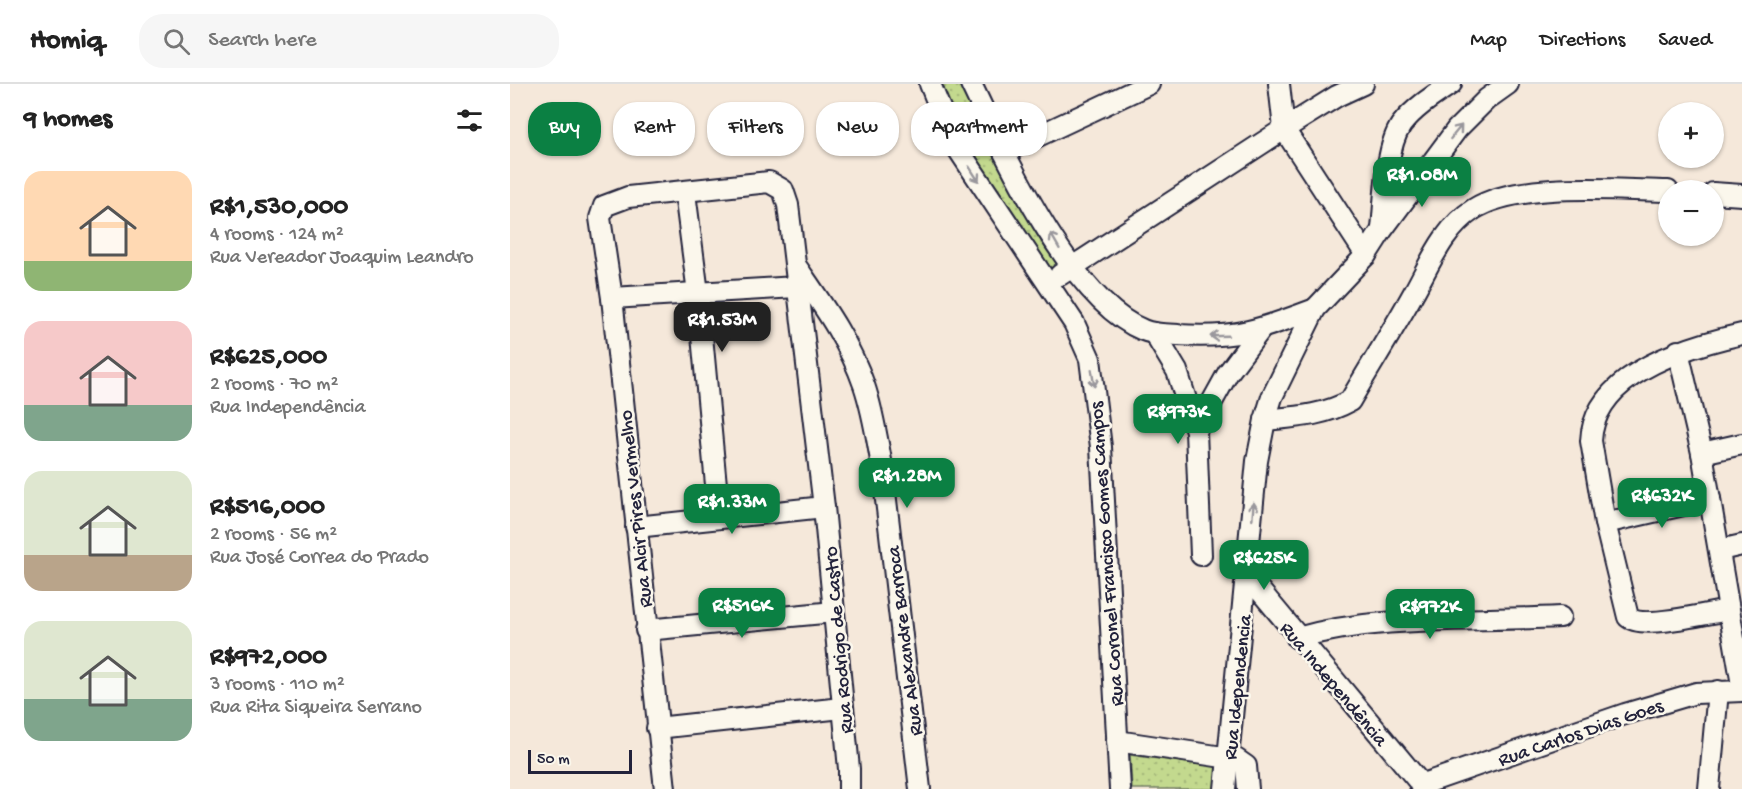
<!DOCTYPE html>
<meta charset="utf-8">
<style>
body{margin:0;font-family:"Gochi Hand",sans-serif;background:#f6f6f6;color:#222;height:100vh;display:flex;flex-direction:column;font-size:22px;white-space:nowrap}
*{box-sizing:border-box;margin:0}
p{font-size:20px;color:#767676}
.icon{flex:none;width:33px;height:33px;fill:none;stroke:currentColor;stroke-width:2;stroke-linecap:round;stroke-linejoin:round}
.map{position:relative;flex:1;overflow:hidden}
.panel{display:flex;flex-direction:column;background:#fff;width:510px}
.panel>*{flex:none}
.banner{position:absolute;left:18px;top:18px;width:570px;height:54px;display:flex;gap:12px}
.fabs{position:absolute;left:1148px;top:18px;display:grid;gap:12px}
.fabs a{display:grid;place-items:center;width:66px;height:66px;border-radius:50%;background:#fff;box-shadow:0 2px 4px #0004;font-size:30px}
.scale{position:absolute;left:18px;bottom:15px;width:104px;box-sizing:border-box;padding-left:6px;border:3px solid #22223b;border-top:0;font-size:16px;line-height:21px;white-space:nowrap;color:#22223b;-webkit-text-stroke:4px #fbf7ec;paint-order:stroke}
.price{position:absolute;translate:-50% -51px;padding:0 14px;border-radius:12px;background:#0b8043;color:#fff;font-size:20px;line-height:39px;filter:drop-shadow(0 2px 3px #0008)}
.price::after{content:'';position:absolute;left:50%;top:36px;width:18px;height:14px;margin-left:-9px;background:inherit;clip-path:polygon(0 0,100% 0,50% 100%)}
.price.active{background:#222;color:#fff}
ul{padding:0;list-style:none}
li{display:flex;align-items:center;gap:18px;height:150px;padding:0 24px}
li span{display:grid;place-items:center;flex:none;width:168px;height:120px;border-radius:18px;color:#555}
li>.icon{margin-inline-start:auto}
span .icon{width:72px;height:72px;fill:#fffc;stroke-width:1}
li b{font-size:26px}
h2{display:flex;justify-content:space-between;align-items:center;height:72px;padding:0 24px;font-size:26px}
.chip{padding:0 21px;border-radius:24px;background:#fff;box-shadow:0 2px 4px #0004;font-size:21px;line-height:54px}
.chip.active{background:#0b8043;color:#fff}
header{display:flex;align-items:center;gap:36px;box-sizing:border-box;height:84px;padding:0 30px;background:#fff;border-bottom:2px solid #e0e0e0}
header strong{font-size:28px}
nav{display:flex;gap:33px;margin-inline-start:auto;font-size:21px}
.search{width:420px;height:54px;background:#f6f6f6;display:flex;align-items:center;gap:15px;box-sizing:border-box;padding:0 21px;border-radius:24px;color:#767676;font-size:22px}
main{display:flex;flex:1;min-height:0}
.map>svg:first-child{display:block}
</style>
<header>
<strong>Homiq</strong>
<div class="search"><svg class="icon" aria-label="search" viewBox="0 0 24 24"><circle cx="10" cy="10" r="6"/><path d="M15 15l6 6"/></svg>Search here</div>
<nav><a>Map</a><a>Directions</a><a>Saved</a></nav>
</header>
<main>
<section class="panel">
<h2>9 homes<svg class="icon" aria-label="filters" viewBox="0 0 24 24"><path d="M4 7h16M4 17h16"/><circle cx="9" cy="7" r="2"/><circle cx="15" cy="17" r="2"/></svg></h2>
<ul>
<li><span style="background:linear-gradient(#ffd9b3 75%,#8fb573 0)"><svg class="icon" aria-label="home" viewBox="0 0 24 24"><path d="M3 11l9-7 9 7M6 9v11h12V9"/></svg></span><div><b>R$1,530,000</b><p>4 rooms · 124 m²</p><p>Rua Vereador Joaquim Leandro</p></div></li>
<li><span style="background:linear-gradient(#f6c9c9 70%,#7fa58c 0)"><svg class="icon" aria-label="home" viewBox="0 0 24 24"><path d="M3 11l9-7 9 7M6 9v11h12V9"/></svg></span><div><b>R$625,000</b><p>2 rooms · 70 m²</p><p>Rua Independência</p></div></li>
<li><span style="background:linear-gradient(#dfe7d0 70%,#b9a48a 0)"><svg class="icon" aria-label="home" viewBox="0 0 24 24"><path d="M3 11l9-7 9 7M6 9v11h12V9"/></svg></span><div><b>R$516,000</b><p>2 rooms · 56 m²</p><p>Rua José Correa do Prado</p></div></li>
<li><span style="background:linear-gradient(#dfe7d0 65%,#7fa58c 0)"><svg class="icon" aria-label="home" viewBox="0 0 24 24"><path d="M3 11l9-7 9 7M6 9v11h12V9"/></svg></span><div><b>R$972,000</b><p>3 rooms · 110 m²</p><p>Rua Rita Siqueira Serrano</p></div></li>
</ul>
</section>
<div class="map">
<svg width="1232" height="705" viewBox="0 0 1232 705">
<defs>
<pattern id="park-dots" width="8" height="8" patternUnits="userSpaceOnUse" patternTransform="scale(1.5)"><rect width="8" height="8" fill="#c3d98e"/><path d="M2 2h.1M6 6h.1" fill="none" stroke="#a7ba7b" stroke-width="1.8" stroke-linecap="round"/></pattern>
</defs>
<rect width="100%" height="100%" fill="#f5e8da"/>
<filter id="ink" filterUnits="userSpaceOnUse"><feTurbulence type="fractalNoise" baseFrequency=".0167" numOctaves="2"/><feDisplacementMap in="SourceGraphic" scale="12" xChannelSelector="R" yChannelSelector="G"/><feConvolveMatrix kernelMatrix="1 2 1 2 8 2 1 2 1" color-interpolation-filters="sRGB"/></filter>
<g filter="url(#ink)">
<g fill="url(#park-dots)" stroke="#727e64" stroke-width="1.5">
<path d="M428,0H455L554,179L536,191L454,59Z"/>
<path d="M620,671L708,683L706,705H622Z"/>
</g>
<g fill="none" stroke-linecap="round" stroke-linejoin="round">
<g stroke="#22223b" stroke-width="24">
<g id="minor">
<path d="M420,0L444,59L564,239L580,275L591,363L610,705"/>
<path d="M461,0C494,69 561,217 633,246C644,251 657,250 668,251C727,255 752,245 805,225"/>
<path d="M769,0L774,45L856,171"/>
<path d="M494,68L639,0"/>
<path d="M175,109L188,209L209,433"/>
<path d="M1203,109L1232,111"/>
<path d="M872,145C875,116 875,65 891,41C904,24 923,12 941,0"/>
<path d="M286,182C312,220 339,257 354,301C363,327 367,355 372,382L410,705"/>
<path d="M550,191L774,45L827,12L853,0"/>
<path d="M102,214L286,203"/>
<path d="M644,249L667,287L686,347L691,471"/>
<path d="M1168,267L1192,369L1232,601"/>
<path d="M755,336C785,333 813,332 840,317C861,281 883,246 903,210C920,180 933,145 964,125C1008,97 1106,106 1158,107"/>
<path d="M686,347L718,289L751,245"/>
<path d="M1192,369L1232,360"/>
<path d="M1095,439L1200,415"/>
<path d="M126,443L314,423"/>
<path d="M1210,466L1232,461"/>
<path d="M737,491L915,705"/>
<path d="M1219,526C1198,529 1132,546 1118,533L1095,439L1081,357C1084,289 1178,262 1232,250"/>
<path d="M136,546L324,528"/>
<path d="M787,554C872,530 962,538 1050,533"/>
<path d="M147,644L332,624"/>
<path d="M607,657L726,675L736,682L738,705"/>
<path d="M910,701L1115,630L1186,609L1232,607"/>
<path d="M155,705L102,214L90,134L94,122L118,113L259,98L273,106L278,121L314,423L339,685V705"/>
<path d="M715,705L747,377L755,336L762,313L805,225L856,171L872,146L947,45L977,15L998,0"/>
<path d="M1199,705L1208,607"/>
</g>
</g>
<use href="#minor" stroke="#fbf7ec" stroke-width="20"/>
</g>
<defs><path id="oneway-shaft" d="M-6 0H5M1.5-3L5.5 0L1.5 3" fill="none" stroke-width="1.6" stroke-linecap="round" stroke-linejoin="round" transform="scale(1.5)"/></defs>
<g stroke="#99979c">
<use href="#oneway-shaft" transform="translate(946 48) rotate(-51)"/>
<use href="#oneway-shaft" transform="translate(464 90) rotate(57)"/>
<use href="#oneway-shaft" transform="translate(545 157) rotate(-120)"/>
<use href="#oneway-shaft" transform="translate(709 252) rotate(178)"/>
<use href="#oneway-shaft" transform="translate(583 294) rotate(81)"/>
<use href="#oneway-shaft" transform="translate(743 427) rotate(-85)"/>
</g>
</g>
<g text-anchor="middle" stroke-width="5" stroke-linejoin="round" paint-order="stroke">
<g font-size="20" fill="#22223b" stroke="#fbf7ec">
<text transform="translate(124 425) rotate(-96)" y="7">Rua Alcir Pires Vermelho</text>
<text transform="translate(595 470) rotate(-94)" y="7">Rua Coronel Francisco Gomes Campos</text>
<text transform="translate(327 556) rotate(-95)" y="7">Rua Rodrigo de Castro</text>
<text transform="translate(393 557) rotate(-97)" y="7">Rua Alexandre Barroca</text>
<text transform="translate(825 599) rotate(50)" y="7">Rua Independência</text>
<text transform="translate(726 603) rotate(-84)" y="7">Rua Idependencia</text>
<text transform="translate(1070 647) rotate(-19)" y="7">Rua Carlos Dias Goes</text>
</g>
</g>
</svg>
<div class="fabs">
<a>+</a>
<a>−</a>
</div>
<div class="scale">50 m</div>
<b class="price" style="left:912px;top:124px">R$1.08M</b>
<b class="price active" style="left:212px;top:269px">R$1.53M</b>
<b class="price" style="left:668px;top:361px">R$973K</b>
<b class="price" style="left:397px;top:425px">R$1.28M</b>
<b class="price" style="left:1152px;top:445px">R$632K</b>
<b class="price" style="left:222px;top:451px">R$1.33M</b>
<b class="price" style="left:754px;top:507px">R$625K</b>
<b class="price" style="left:232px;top:555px">R$516K</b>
<b class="price" style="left:920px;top:556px">R$972K</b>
<div class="banner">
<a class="chip active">Buy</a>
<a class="chip">Rent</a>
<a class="chip">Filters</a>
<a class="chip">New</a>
<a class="chip">Apartment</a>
</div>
</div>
</main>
